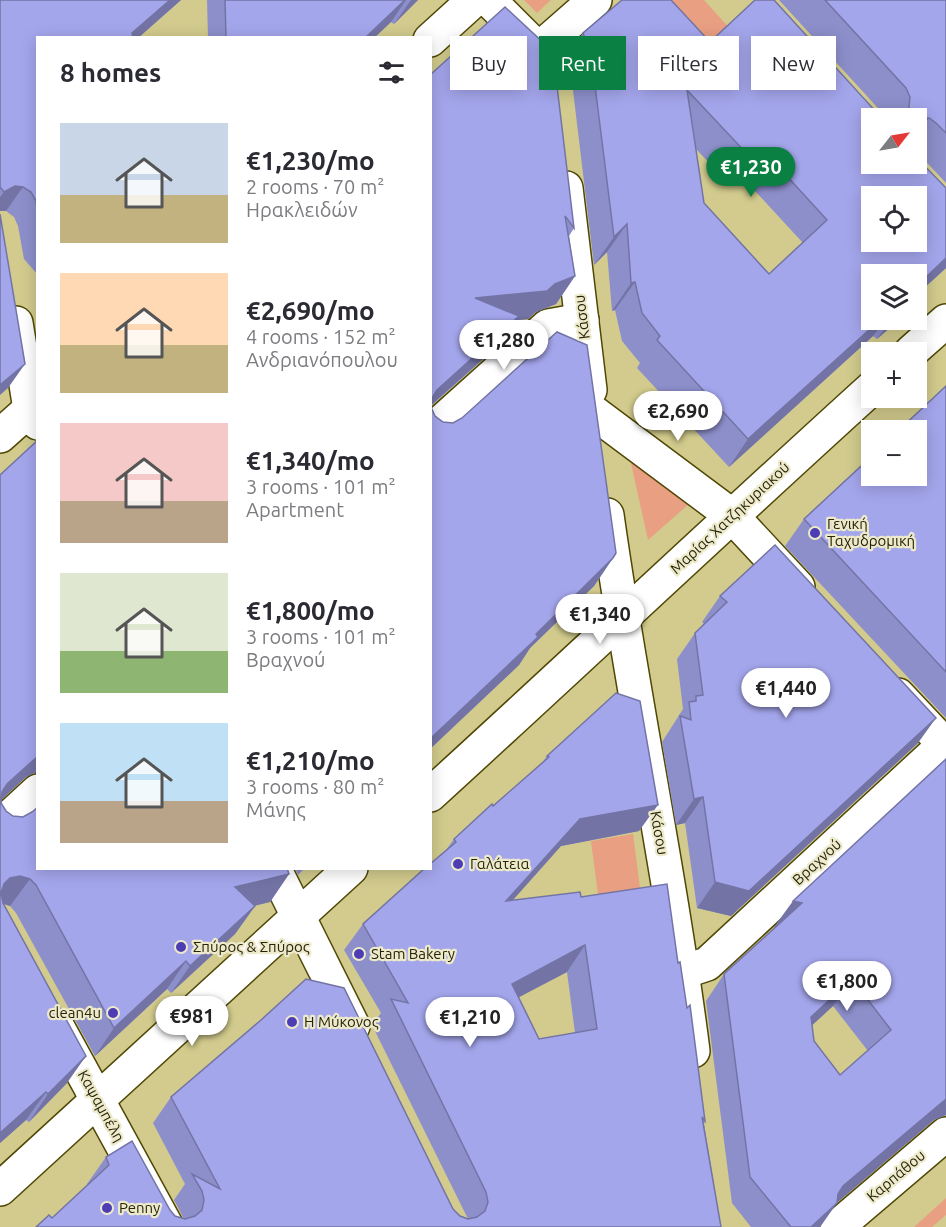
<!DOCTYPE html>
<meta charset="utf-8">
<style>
body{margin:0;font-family:Ubuntu,sans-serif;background:#f7f7f7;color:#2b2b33;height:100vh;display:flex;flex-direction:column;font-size:22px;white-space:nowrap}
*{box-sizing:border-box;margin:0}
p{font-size:20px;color:#7c7c81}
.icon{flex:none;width:33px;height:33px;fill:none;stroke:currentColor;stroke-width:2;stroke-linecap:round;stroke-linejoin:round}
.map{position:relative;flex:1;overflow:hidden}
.panel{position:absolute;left:36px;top:36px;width:396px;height:834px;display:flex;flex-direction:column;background:#fff;border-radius:0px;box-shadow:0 3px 15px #0003}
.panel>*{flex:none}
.top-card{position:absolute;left:450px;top:36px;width:405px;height:54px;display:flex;gap:12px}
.needle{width:39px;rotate:59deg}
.tools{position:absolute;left:861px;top:108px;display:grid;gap:12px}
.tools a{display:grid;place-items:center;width:66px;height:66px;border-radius:0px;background:#fff;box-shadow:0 3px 15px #0003;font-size:30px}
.price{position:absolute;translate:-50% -51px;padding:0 14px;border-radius:21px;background:#fff;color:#222;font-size:20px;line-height:39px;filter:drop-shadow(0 2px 3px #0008)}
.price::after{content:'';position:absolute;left:50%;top:36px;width:18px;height:14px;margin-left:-9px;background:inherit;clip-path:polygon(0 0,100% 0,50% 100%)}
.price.active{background:#0b8043;color:#fff}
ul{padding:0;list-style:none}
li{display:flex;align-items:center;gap:18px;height:150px;padding:0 24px}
li span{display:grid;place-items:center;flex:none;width:168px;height:120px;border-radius:0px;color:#555}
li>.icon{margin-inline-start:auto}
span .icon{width:72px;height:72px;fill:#fffc;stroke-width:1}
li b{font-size:26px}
h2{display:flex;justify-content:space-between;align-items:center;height:72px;padding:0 24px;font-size:26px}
.pill{padding:0 21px;border-radius:0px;background:#fff;box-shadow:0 3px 15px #0003;font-size:21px;line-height:54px}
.pill.active{background:#0b8043;color:#fff}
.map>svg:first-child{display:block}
</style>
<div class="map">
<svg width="946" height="1227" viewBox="0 0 946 1227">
<rect width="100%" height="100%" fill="#d2cb8d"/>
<g fill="#e99f82">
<path d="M524,0H551L537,13Z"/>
<path d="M642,0H704L732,31L693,67Z"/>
<path d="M627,445L690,503L648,540Z"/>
<path d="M633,834L643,911L601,917L591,841Z"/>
<path d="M946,1198V1215L932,1227H914Z"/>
</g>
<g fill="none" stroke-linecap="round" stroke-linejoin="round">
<g stroke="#4f4703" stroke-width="36">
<g id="minor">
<path d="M489,0L532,43"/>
<path d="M430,40L474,0"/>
<path d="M538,50L595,0"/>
<path d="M566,188L590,390"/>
<path d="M16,323L30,409L38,423"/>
<path d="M911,352L946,321"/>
<path d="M593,412L731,515L798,587"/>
<path d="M430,432L548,326L582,320"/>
<path d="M0,436L38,402"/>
<path d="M607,515C632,694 670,871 693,1051"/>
<path d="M898,695L946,746"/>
<path d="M430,795C578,660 723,523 872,388"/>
<path d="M0,826L38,791"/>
<path d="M274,868L353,1026"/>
<path d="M683,972L707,964L946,743"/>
<path d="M57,1026L167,1227"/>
<path d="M0,1189L351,868"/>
<path d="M837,1227L946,1134"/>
</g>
</g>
<use href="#minor" stroke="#fff" stroke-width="33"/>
</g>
<g fill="#8d8fcb" fill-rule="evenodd">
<path d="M0,0H181L138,38H38V275L24,259L18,226L14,217L6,211H0Z"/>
<path d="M207,0H418L394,24L391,22L374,38H208Z"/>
<path d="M779,0H946V183L916,151V118H887Z"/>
<path d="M583,33L710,42L878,114L872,118L946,188V268L923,289L916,299V274L872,320H899L877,339L873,336L729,467L637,368L640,363L622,341L615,310L612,311L607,252L594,265L572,82L563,61ZM696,149L729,184L734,179L738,183L743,178L803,243L769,274L704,203Z"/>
<path d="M440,66L574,228L569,236L575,276L556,304L536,312L528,319L517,320L500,344L431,406V407L435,416L613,558L594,586L530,648L519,665L430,749V75Z"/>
<path d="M946,386V718L785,546L804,519Z"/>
<path d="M38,440V773H34L26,777L2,799L1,803L6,811L13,816L289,874L270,902L254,906H255L235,934L171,993L167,989L95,1056L16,913L10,906L4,904L67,1083L29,1122L26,1120L0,1143V475Z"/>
<path d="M720,596L918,743L731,916L697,908L685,823L676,825L662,742L683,709L677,659L695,633L704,624L702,622Z"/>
<path d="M547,756L639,831L561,846L512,901L581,897L678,963L705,1121L704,1124L721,1227L52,1218L88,1185L87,1184L106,1157L170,1210L175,1216L184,1219L174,1200L185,1184L153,1123L171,1097L453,1209L460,1216L468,1219L372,1025L381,1013L344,950L363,924L446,850L454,839L493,806L542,763ZM567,972L575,1033L539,1039L518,997Z"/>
<path d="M946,759V1115L934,1120L837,1202L820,1227H751L732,1203L706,1001L724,974L775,928L774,927ZM833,1006L868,1051L840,1075L814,1041L812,1025Z"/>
<path d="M295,868H305L298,875Z"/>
</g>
<g fill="#7374a5">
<path d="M170,0H181L138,38H129L132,33Z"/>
<path d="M405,0H406L391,22L374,38H365Z"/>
<path d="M411,0H418L394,24Z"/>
<path d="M918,118H929L916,136V119Z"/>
<path d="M763,150L743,178L738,183L758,154Z"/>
<path d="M754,151L734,179L729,184L749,156Z"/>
<path d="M15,186L23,187L6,211H0V197L4,192Z"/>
<path d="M627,224L607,252L594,265L614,237Z"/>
<path d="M946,258V268L923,289L916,299V290L924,279Z"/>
<path d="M575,276L556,304L536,312L528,319L517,320L500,344L430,406V399L475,298L555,284Z"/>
<path d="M635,282L615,310L612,311L631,283Z"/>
<path d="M880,320H885L873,336L729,467L748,439Z"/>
<path d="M891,320H899L877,339Z"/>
<path d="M25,364L8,388L0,395V385Z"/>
<path d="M613,558L594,586L530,648L519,665L430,749V739L536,634Z"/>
<path d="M936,718L918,743L731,916L697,908L715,882Z"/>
<path d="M38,756V773H34L26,777L0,801V794L7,784Z"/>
<path d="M703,797L685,823L676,825L694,799Z"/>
<path d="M658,805L639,831L561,846L488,928L506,901L580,819Z"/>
<path d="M289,874L270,902L215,915L235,887Z"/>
<path d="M20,876L30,879L10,906L1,903L0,889L4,884L10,878Z"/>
<path d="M793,901L802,903L784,930L774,927Z"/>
<path d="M255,906L235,934L171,993L190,966Z"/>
<path d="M585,945L567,972L493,1011L512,984Z"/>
<path d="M186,961L167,989L95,1056L114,1028Z"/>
<path d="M852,979L833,1006L793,1043L811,1017Z"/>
<path d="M86,1056L67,1083L29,1122L48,1094Z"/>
<path d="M46,1092L26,1120L0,1143V1133Z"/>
<path d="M946,1099V1115L934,1120L825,1213L843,1186Z"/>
<path d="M837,1203L820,1227H811Z"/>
</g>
<g fill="#a4a6ec" stroke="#7374a5" stroke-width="1.5" fill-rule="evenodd">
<path d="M0,0H170L132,33L133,38H38V213L36,201L31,192L23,187L15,186L4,192L0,187Z"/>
<path d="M225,0H405L365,38H226Z"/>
<path d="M622,0H671L710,42L755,0H774L878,114L886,118H872V164H916V157L946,188V258L924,279L928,283L916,293V274H872V320H880L748,439L657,340L660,336L642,313L635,282L631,283L627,224L614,237L591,54L583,33ZM687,90L749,156L754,151L758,154L763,150L827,220L769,274L704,203ZM872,196H916V242H872Z"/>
<path d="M825,0H946V133L936,123L929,118H897L904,115L909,107L910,97L906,88Z"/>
<path d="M505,7L549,48L554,61L574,228L565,216L575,276L555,284L547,291L475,298L519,316L437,390L432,398L431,407L435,416L443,422L453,423L462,418L557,332L587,345L616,553L613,558L536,634L538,637L430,739V75Z"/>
<path d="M0,214L25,364L0,385Z"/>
<path d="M946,386V672L804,519L872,456V476H916V430H899Z"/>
<path d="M38,440V756L7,784L2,792L1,803L6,811L13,816L23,817L32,812L38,807V868H287L289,874L235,887L255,906L190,966L186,961L114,1028L36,885L30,879L20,876L10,878L4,884L1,893L3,903L86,1056L48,1094L46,1092L0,1133V475Z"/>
<path d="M775,545L936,718L749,891L715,882L703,797L694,799L680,716L691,720L689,702L696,701V696L703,695L695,633L727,602L720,596Z"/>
<path d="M616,693L640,701L658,805L580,819L506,901L580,892L581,897L667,884L678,963L680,962L687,1008L690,1005L705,1121L702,1117L721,1227H36L49,1215L52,1218L109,1165L106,1157L132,1141L170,1210L175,1216L185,1219L195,1216L202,1210L204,1200L202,1191L192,1174L220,1189L171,1097L261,1020L306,979L344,988L453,1209L460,1216L468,1219L477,1217L485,1211L488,1202L486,1192L391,999L408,1003L363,924L425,868H430V864L456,842L454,839L492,804L493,806L549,757L547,756ZM585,945L597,1029L539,1039L512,984Z"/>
<path d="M946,759V1099L843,1186L838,1194L837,1203L811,1227H791L750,1177L724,974L802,903L793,901ZM852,979L891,1030L840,1075L814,1041L811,1017Z"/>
</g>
<g fill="#4d3db4" stroke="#edeacc" stroke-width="2">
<circle cx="815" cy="533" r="6"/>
<circle cx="458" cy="864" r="6"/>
<circle cx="181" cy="947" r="6"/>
<circle cx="359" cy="954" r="6"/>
<circle cx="113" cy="1013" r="6"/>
<circle cx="292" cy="1022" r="6"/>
<circle cx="107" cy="1208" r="6"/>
</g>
<g text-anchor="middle" stroke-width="4.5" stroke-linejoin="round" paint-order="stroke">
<g font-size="15" fill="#27240a" stroke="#edeacc">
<text transform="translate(582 317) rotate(-97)" y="5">Κάσου</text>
<text transform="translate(730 518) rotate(-43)" y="5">Μαρίας Χατζηκυριακού</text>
<text transform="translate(659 833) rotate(80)" y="5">Κάσου</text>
<text transform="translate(817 862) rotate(-43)" y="5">Βραχνού</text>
<text transform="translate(101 1106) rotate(61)" y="5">Καψαμπέλη</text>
<text transform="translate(896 1176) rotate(-40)" y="5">Καρπάθου</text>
</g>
<g font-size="15" fill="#27240a" stroke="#edeacc" text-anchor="start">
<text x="827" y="529">Γενική<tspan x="827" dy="17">Ταχυδρομική</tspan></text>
<text x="470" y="869">Γαλάτεια</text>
<text x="193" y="952">Σπύρος &amp; Σπύρος</text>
<text x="371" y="959">Stam Bakery</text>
<text x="101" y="1018" text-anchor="end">clean4u</text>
<text x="304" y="1027">Η Μύκονος</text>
<text x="119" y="1213">Penny</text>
</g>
</g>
</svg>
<div class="tools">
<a><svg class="needle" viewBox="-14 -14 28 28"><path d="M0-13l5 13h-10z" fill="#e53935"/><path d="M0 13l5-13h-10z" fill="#7c7c81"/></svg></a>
<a><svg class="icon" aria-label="locate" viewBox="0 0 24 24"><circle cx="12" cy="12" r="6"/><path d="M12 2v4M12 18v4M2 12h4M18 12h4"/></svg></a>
<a><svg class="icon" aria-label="layers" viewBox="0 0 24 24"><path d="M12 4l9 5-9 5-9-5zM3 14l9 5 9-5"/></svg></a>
<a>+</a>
<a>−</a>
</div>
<b class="price active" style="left:751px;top:198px">€1,230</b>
<b class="price" style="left:504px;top:371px">€1,280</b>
<b class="price" style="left:678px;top:442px">€2,690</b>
<b class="price" style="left:600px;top:645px">€1,340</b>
<b class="price" style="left:786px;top:719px">€1,440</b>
<b class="price" style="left:847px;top:1012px">€1,800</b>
<b class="price" style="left:192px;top:1047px">€981</b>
<b class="price" style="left:470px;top:1048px">€1,210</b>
<div class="top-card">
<a class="pill">Buy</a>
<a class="pill active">Rent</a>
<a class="pill">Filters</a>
<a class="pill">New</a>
</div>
<section class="panel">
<h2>8 homes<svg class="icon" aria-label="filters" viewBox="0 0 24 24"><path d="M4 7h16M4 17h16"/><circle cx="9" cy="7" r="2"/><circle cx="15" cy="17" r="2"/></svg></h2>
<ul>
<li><span style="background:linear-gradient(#c9d6e8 60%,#c2b280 0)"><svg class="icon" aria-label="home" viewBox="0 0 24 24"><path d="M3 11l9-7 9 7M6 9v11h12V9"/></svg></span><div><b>€1,230/mo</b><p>2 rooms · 70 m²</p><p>Ηρακλειδών</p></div></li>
<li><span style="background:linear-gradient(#ffd9b3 60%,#c2b280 0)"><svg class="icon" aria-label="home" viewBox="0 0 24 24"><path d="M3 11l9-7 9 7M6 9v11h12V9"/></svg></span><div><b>€2,690/mo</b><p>4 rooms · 152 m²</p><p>Ανδριανόπουλου</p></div></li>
<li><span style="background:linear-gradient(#f6c9c9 65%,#b9a48a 0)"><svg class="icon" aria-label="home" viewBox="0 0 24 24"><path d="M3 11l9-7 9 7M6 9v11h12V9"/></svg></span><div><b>€1,340/mo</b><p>3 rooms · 101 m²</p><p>Apartment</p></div></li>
<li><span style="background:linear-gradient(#dfe7d0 65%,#8fb573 0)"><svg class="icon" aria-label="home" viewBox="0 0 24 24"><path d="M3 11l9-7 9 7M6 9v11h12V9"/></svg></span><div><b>€1,800/mo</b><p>3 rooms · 101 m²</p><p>Βραχνού</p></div></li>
<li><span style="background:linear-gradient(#bfe0f5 65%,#b9a48a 0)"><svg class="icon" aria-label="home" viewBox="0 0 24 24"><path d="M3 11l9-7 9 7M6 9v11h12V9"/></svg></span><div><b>€1,210/mo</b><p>3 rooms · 80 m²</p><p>Μάνης</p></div></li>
</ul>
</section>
</div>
